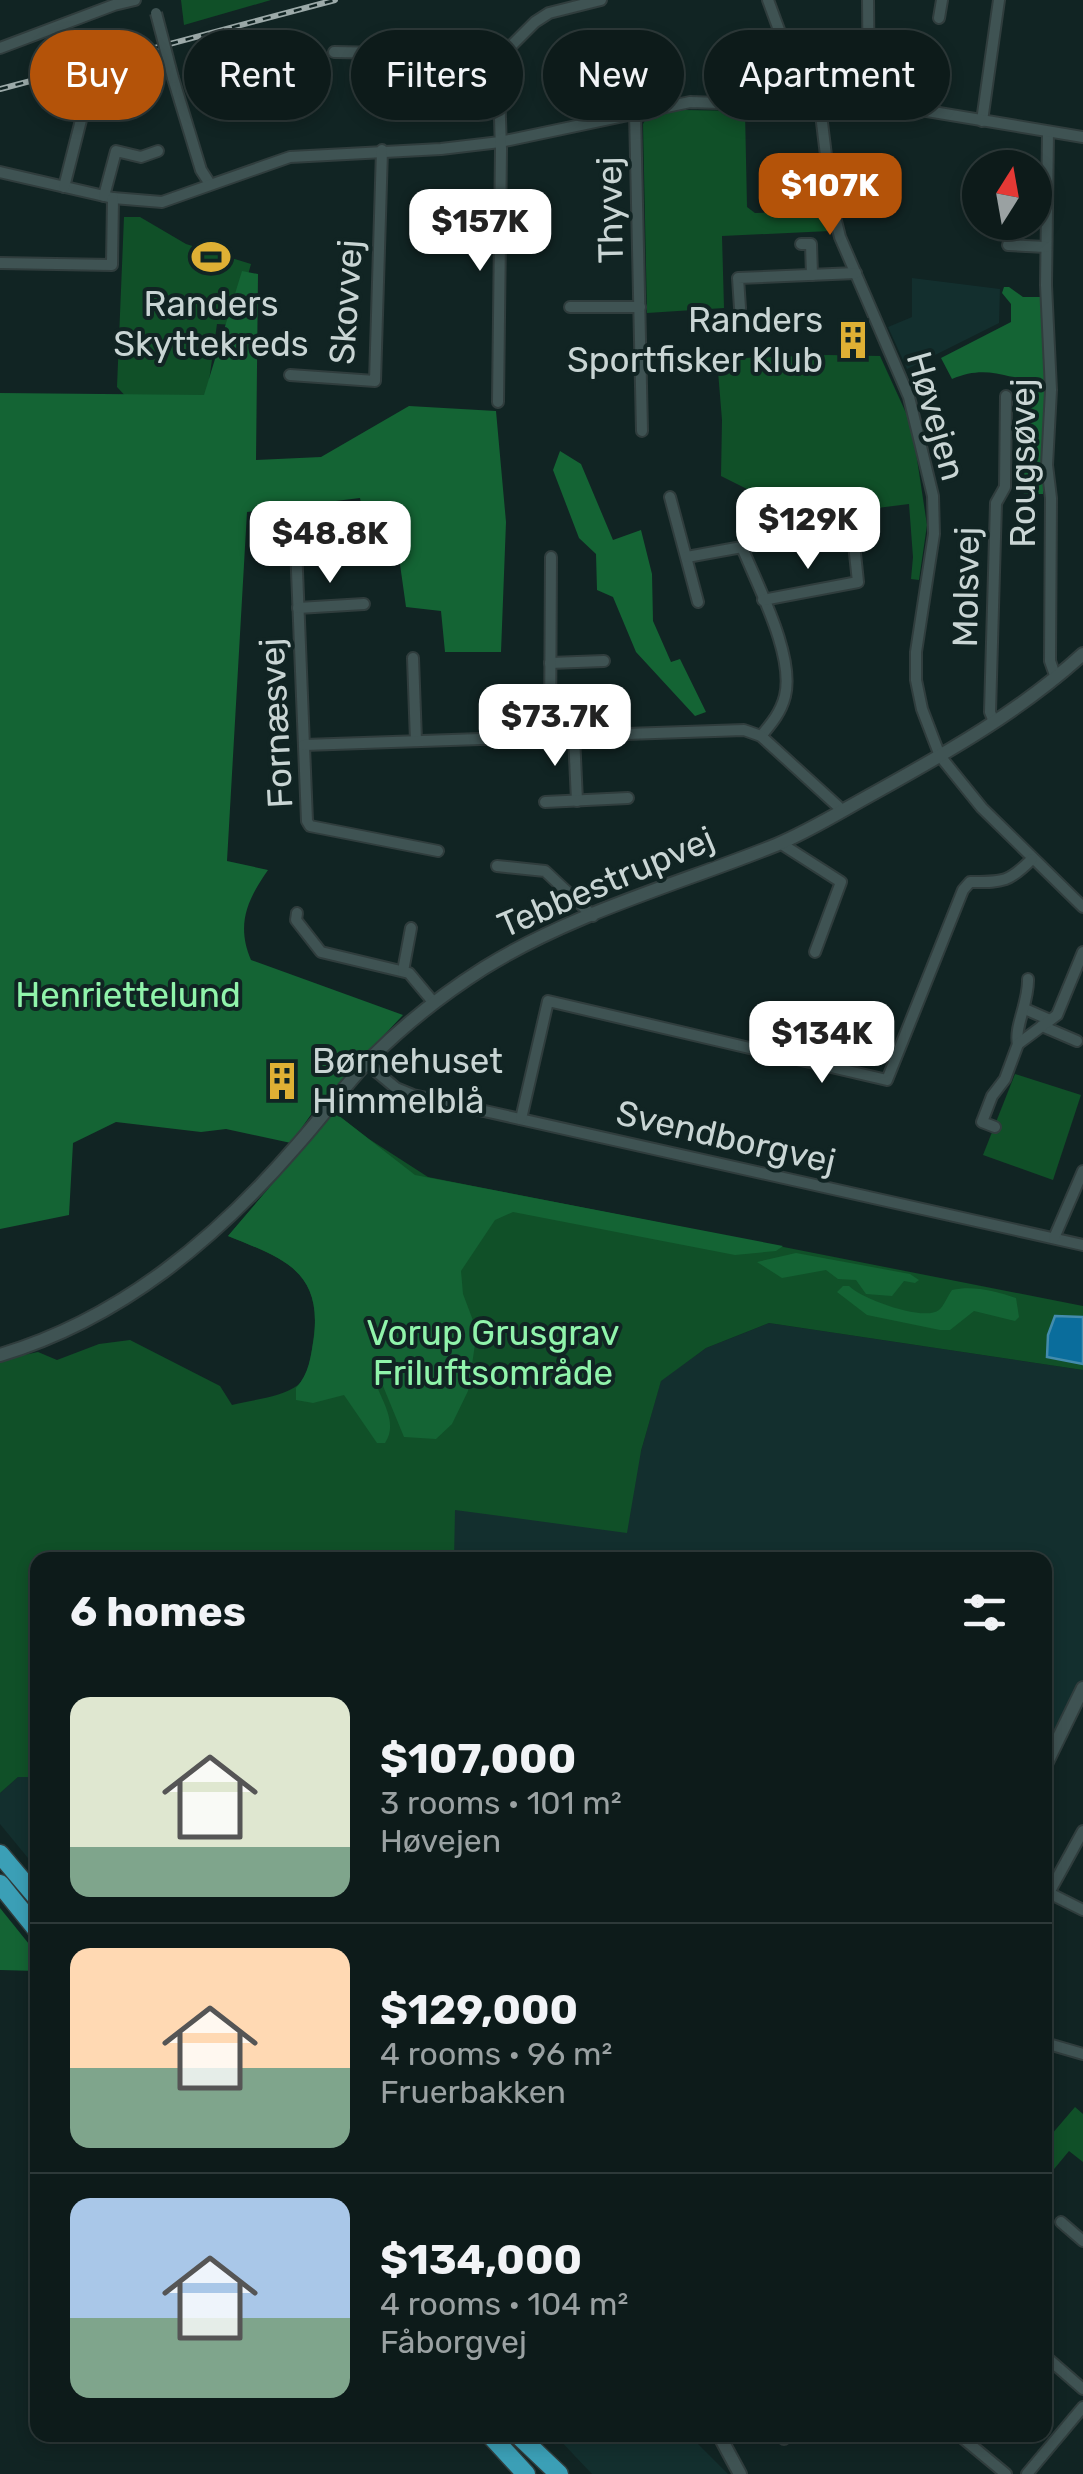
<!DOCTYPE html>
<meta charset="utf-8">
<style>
body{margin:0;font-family:Rubik,sans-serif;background:#162423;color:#f1f3f6;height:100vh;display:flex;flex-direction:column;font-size:38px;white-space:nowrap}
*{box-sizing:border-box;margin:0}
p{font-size:32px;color:#9aa1a2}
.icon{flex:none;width:55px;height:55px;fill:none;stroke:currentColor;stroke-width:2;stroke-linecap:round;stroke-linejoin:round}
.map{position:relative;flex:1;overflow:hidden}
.side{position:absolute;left:30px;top:1552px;width:1022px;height:890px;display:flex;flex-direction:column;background:#0d1b1a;border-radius:20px;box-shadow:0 5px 15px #0003,0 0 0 2px #2d3939}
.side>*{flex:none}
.top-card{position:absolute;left:30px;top:30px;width:1025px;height:90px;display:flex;gap:20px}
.needle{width:65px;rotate:11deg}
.controls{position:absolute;left:962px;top:150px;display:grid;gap:20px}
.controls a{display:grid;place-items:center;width:90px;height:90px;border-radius:50%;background:#0d1b1a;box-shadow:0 5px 15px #0003,0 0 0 2px #2d3939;font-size:50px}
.price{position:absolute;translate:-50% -85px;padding:0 22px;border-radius:20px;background:#fff;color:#222;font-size:32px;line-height:65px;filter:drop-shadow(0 2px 5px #0008)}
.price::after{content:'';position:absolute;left:50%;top:60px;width:30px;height:22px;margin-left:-15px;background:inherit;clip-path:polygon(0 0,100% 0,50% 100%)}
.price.selected{background:#b45309;color:#fff}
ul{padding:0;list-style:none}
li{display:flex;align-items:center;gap:30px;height:250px;padding:0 40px}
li+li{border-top:2px solid #2d3939}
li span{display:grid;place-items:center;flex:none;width:280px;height:200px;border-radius:20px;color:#555}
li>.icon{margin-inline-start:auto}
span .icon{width:120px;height:120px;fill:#fffc;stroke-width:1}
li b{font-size:42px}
h2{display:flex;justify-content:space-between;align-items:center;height:120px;padding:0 40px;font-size:42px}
.chip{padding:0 35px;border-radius:45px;background:#0d1b1a;box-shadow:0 5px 15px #0003,0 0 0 2px #2d3939;font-size:35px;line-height:90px}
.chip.selected{background:#b45309;color:#fff}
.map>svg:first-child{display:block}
</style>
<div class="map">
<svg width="1083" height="2474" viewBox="0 0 1083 2474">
<rect width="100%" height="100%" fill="#112423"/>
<g fill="#132f2e">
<path d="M912,278L1000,289L999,323L907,369L888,327L912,317Z"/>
<path d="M769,1323L1083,1370V1682L1045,1750V1560H454V1510L641,1451L661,1380L706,1348Z"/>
<path d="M18,1777H37V1869L0,1824V1793Z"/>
<path d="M555,2435H697L698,2444L728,2474H592Z"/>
</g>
<g fill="#105028">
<path d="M181,0H271L184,25Z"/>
<path d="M684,110L745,111L747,207L755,213L826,211L830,231L722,236L724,308L647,313L643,124L648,115Z"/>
<path d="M124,217H140L186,244L251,264L234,325L217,324L207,395L132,403L117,387Z"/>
<path d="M828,355L880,356L912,426L927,525L919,580L911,579L913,557L909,504L814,516L787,492L755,493L721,476L722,420L717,359Z"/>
<path d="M1015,1074L1081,1095L1053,1180L983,1155Z"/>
<path d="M334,1112L369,1139L428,1177L1083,1306V1370L769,1323L706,1348L661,1381L641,1451L627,1533L455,1510L454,1560H310L247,1554L246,1560H38L37,1777H18L0,1793V1360L38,1352L57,1360L99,1344L130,1340L220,1386L232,1405C251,1400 283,1397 298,1385C309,1376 311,1355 313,1342C324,1272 285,1259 228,1236Z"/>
<path d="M1075,2107L1083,2114V2162L1069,2151L1045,2180V2142Z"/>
</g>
<g fill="#146434">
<path d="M242,271L258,274L256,460L321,457L409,406L496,411L506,522L501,652H445L441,611L406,607L397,543L368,540L360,498L247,512L227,861L268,870C247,900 236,925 251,960L403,1015L317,1106L291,1143L226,1129L201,1132L116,1122L73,1143L69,1215L0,1229V393L204,395Z"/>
<path d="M1004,287H1009L1023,297H1042L1046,395L1043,494H1024L1021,490L1026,465L1018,432L1025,411L1012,377C989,371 974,370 952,379L941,358L1011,322V304L1002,293Z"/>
<path d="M560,451L581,464L613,540L641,530L652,574L653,621L671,662L680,659L706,712L695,716L636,652L613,597L597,590L596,554L579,538L553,470Z"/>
<path d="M334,1112L415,1175L783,1246L776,1251L735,1255L513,1212L495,1220L461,1271L463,1294L477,1331L468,1391L452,1424L436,1439L404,1437L383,1386L378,1389C385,1406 397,1425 385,1443H377L344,1395L313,1403L296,1400V1388C309,1374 311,1356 314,1337C322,1270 282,1258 228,1236Z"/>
<path d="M796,1253L910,1274L919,1280L915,1283L904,1281L892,1296L866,1294L856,1280L838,1279L826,1270L782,1278L757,1262Z"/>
<path d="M843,1286H849C862,1299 924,1322 939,1310C944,1306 948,1295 952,1290C972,1285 996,1291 1016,1298L1019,1317L1015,1321L974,1311L950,1330H940L867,1315L837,1292Z"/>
<path d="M0,1908L37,1954V1971L0,1970Z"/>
</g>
<path fill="#0a6d9c" stroke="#438cad" stroke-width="2.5" d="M1055,1316L1083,1317V1364L1047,1357L1048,1335Z"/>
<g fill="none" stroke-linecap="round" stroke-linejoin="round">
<g stroke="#303d3d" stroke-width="14">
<g id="minor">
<path d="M768,0L807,106"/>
<path d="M868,0L869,108"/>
<path d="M939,18L942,0"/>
<path d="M0,48L114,5L135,0"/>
<path d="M334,52L489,55L498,59"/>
<path d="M173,78L201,170L210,184"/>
<path d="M820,106L832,205L840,237L909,397L933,496L934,534L916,652V680L922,709L940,756L982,808L1083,907"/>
<path d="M635,112L642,431"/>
<path d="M982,121L999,0"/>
<path d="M1048,133L1046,285L1051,390L1047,465L1051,498L1050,661L1056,678"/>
<path d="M0,172L113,198L162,202L290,157L441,149L500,142L690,102L921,110L1083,137"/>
<path d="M64,187L82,116"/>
<path d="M104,196L116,151L141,157L158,151"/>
<path d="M801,244H811L812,275"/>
<path d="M1008,245L1046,247"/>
<path d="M0,263L112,265L113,198"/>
<path d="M570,307H640"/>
<path d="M740,308L738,278L856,273"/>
<path d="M290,375L375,381L382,150"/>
<path d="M498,402L501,149L498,59L535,22L549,13L601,0"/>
<path d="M670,497L698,602"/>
<path d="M296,546L307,821L310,826L438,851"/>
<path d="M687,557L742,547C757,585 795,655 785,696C781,712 772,723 761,736"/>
<path d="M763,600L858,582L854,544"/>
<path d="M298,608L364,604"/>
<path d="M413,658L416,741"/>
<path d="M550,663L604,661"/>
<path d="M994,722L990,712L996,503L1005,487L1006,396"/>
<path d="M574,736L577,801"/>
<path d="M550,737L551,557"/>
<path d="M304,745L744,730L761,736L842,810"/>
<path d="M545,802L628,798"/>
<path d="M780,843L841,882L815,952"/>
<path d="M497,866L545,871L593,916"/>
<path d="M297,913L296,920L321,952L409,973L434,1003"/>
<path d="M403,971L411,928"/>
<path d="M1025,1009L1050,1020"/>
<path d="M1042,1026L1077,1041"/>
<path d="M1018,1044C1014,1027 1029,1002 1028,979"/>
<path d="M366,1063L396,1088L413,1095L1083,1245"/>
<path d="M521,1119L548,1001L887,1080L963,890L970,882C1003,882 1008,883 1032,859"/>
<path d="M995,1127L982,1122L992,1096L1005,1079L1018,1044L1057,1015L1083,952"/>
<path d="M1054,1238L1083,1171"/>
<path d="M1049,1893L1083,1910"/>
<path d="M1045,1900L1083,1831"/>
<path d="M1045,2043L1083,2054"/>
<path d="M1061,2222L1083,2241"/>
<path d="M1045,2356L1083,2389"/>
<path d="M959,2435L1006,2474"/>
<path d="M784,2439L788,2435"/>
<path d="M1027,2474L1083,2407"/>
</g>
</g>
<g stroke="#303d3d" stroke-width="16">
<g id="tertiary">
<path d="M0,1355C121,1319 217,1238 298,1144C323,1116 345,1085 371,1058C405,1024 443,994 484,968C572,913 679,884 776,845C810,831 843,810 876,792C948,752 1022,710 1083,654"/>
<path d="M1045,1766L1083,1688"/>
<path d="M719,2435L740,2474"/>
</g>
</g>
<g stroke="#303d3d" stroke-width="21">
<g id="motorway">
<path d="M0,1854L38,1899"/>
<path d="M0,1884L38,1931"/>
<path d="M490,2435L526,2474"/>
<path d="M518,2435L559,2474"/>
</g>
</g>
<use href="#minor" stroke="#3f5353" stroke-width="10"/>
<use href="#tertiary" stroke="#3f5353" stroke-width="12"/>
<use href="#motorway" stroke="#3b9fb6" stroke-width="18"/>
<g stroke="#9caaa9" stroke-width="6">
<path id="rail" d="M0,89L335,0"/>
</g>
<use href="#rail" stroke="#112423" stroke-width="2.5" stroke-dasharray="8" stroke-linecap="butt"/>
<g stroke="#303d3d" stroke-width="14" stroke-linecap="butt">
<path id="minor-bridge" d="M156,13L173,78"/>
</g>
<use href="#minor-bridge" stroke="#3f5353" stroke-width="10"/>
</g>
<defs>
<g id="stadium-bare" transform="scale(3)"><path d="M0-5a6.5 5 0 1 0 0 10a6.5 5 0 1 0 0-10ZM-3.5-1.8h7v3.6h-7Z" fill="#dfb034" stroke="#112423" stroke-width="2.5" paint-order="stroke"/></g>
<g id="building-bare" transform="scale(3)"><path d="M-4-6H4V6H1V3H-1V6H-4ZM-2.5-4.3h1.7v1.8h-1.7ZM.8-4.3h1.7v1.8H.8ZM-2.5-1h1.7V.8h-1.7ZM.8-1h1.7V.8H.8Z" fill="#dfb034" stroke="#112423" stroke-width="2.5" paint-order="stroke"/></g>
</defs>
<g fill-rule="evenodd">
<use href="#stadium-bare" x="211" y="257"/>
<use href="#building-bare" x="853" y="340"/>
<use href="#building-bare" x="282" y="1081"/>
</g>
<g text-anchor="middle" stroke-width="8" stroke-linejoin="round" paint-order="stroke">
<g font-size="35" fill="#c9d5d4" stroke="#112423">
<text transform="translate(610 210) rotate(-91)" y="12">Thyvej</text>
<text transform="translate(346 302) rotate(-86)" y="12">Skovvej</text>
<text transform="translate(936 416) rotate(74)" y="12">Høvejen</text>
<text transform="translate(1023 463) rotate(-90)" y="12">Rougsøvej</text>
<text transform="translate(966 587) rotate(-89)" y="12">Molsvej</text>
<text transform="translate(276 723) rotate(-93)" y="12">Fornæsvej</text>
<text transform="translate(606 882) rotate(-23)" y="12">Tebbestrupvej</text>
<text transform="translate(726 1137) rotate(13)" y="12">Svendborgvej</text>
</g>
<g font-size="35" fill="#c9d5d4" stroke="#112423">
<text x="211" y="316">Randers<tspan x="211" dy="40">Skyttekreds</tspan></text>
<text x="823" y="332" text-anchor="end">Randers<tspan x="823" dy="40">Sportfisker Klub</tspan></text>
<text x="312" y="1073" text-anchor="start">Børnehuset<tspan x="312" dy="40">Himmelblå</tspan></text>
</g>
<g font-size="35" fill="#90f4ab" stroke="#112423">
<text x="128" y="1007">Henriettelund</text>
<text x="493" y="1345">Vorup Grusgrav<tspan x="493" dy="40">Friluftsområde</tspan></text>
</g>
</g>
</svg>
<div class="controls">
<a><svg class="needle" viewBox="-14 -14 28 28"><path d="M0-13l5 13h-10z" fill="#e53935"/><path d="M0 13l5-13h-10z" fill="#9aa1a2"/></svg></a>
</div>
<b class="price selected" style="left:830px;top:238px">$107K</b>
<b class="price" style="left:480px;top:274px">$157K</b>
<b class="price" style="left:808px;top:572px">$129K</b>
<b class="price" style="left:330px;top:586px">$48.8K</b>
<b class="price" style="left:555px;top:769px">$73.7K</b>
<b class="price" style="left:822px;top:1086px">$134K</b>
<div class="top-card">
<a class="chip selected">Buy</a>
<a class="chip">Rent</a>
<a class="chip">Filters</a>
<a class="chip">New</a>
<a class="chip">Apartment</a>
</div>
<section class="side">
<h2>6 homes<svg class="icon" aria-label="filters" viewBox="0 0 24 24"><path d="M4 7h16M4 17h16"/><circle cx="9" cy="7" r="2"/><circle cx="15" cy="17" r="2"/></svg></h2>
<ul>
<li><span style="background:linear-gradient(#dfe7d0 75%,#7fa58c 0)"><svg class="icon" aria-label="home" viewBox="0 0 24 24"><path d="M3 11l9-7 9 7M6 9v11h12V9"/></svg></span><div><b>$107,000</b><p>3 rooms · 101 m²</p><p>Høvejen</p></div></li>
<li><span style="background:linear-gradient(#ffd9b3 60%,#7fa58c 0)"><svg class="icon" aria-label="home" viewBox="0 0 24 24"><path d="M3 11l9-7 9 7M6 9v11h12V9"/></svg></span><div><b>$129,000</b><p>4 rooms · 96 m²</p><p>Fruerbakken</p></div></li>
<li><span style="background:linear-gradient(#a9c7e8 60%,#7fa58c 0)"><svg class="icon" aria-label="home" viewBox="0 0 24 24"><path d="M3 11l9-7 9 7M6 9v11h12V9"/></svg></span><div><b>$134,000</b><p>4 rooms · 104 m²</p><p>Fåborgvej</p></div></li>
</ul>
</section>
</div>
